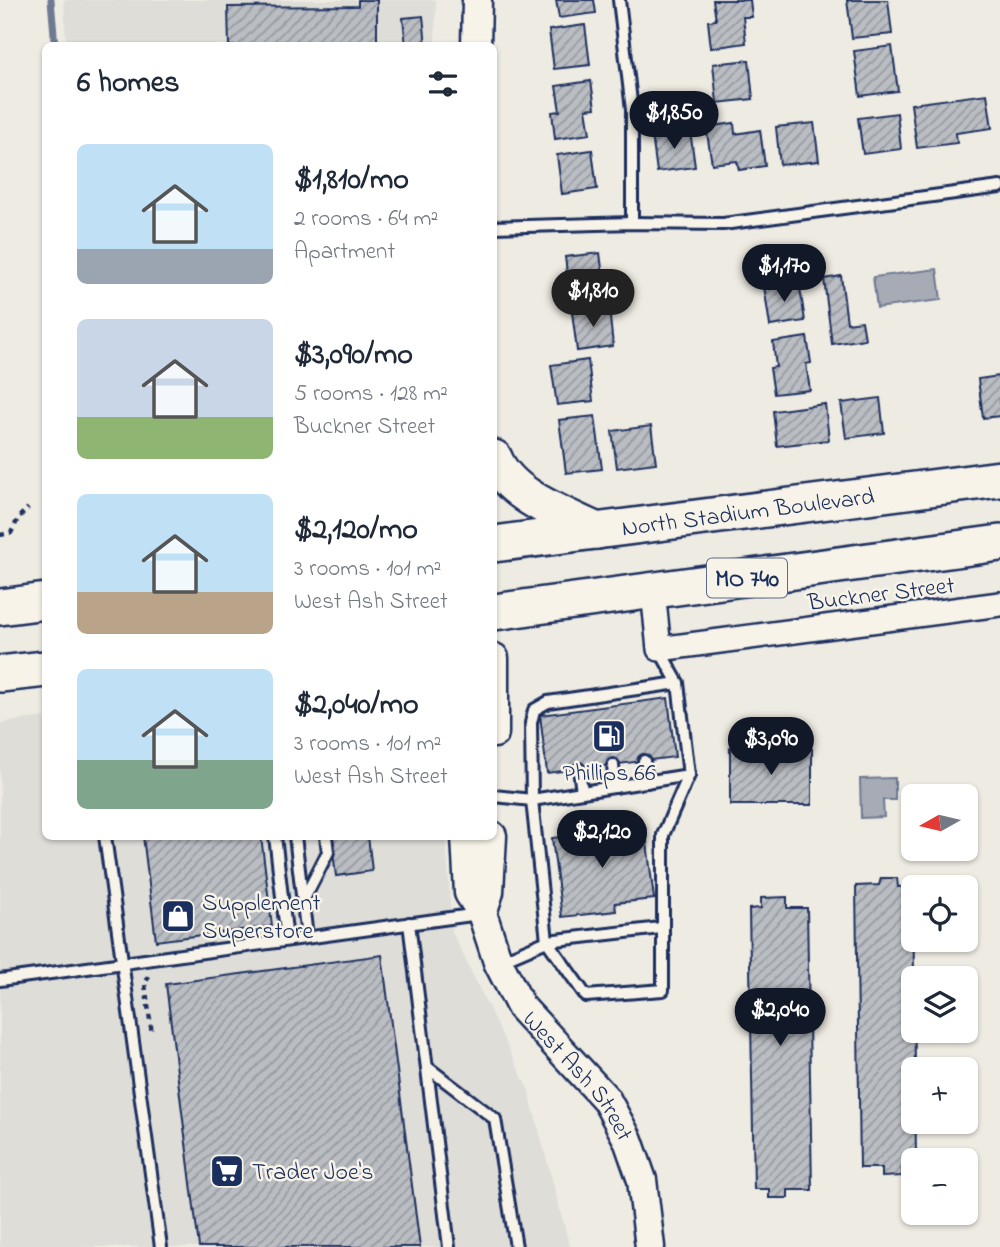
<!DOCTYPE html>
<meta charset="utf-8">
<style>
body{margin:0;font-family:"Indie Flower",sans-serif;background:#f2f2f3;color:#1f2937;height:100vh;display:flex;flex-direction:column;font-size:26px;white-space:nowrap}
*{box-sizing:border-box;margin:0}
p{font-size:23px;color:#747a83}
.icon{flex:none;width:38px;height:38px;fill:none;stroke:currentColor;stroke-width:2;stroke-linecap:round;stroke-linejoin:round}
.map{position:relative;flex:1;overflow:hidden}
.drawer{position:absolute;left:42px;top:42px;width:455px;height:798px;display:flex;flex-direction:column;background:#fff;border-radius:10px;box-shadow:0 2px 5px #0004}
.drawer>*{flex:none}
.needle{width:46px;rotate:262deg}
.fabs{position:absolute;left:901px;top:784px;display:grid;gap:14px}
.fabs a{display:grid;place-items:center;width:77px;height:77px;border-radius:10px;background:#fff;box-shadow:0 2px 5px #0004;font-size:35px}
.price{position:absolute;translate:-50% -60px;padding:0 16px;border-radius:24px;background:#111827;color:#fff;font-size:23px;line-height:46px;filter:drop-shadow(0 2px 4px #0008)}
.price::after{content:'';position:absolute;left:50%;top:42px;width:21px;height:16px;margin-left:-10px;background:inherit;clip-path:polygon(0 0,100% 0,50% 100%)}
.price.selected{background:#222;color:#fff}
ul{padding:0;list-style:none}
li{display:flex;align-items:center;gap:21px;height:175px;padding:0 35px}
li span{display:grid;place-items:center;flex:none;width:196px;height:140px;border-radius:10px;color:#555}
li>.icon{margin-inline-start:auto}
span .icon{width:84px;height:84px;fill:#fffc;stroke-width:1}
li b{font-size:30px}
h2{display:flex;justify-content:space-between;align-items:center;height:84px;padding:0 35px;font-size:30px}
.map>svg:first-child{display:block}
</style>
<div class="map">
<svg width="1000" height="1247" viewBox="0 0 1000 1247">
<defs>
<pattern id="building-hatch" width="6" height="6" patternUnits="userSpaceOnUse" patternTransform="scale(1.75)"><rect width="6" height="6" fill="#babdc2"/><path d="M-1 1l2-2M0 6l6-6M5 7l2-2" fill="none" stroke="#969aa1"/></pattern>
</defs>
<rect width="100%" height="100%" fill="#eeebe2"/>
<filter id="ink" filterUnits="userSpaceOnUse"><feTurbulence type="fractalNoise" baseFrequency=".0143" numOctaves="2"/><feDisplacementMap in="SourceGraphic" scale="14" xChannelSelector="R" yChannelSelector="G"/><feConvolveMatrix kernelMatrix="1 2 1 2 8 2 1 2 1" color-interpolation-filters="sRGB"/></filter>
<g filter="url(#ink)">
<g fill="#deddd8">
<path d="M64,0H436L435,45H66Z"/>
<path d="M45,717L46,836L446,837L452,932L528,1089L570,1247H0V723Z"/>
</g>
<g fill="#a6abb5" stroke="#6e7992" stroke-width="2">
<path d="M937,269L941,300L877,308L873,277Z"/>
<path d="M895,778V800H883L884,817L861,818L860,779Z"/>
</g>
<g fill="none" stroke-linecap="round" stroke-linejoin="round">
<path stroke="#6e7992" stroke-width="7" d="M51,0L55,46"/>
</g>
<g fill="url(#building-hatch)" stroke="#1b2f5e" stroke-width="2">
<path d="M358,0H377V46H229L228,7L358,6Z"/>
<path d="M556,0H594L596,13L559,18Z"/>
<path d="M713,0H750L752,17H743L746,43L711,48L708,21L716,20Z"/>
<path d="M847,0H888L892,34L852,38Z"/>
<path d="M423,16L426,46H406L403,18Z"/>
<path d="M585,25L590,65L554,69L549,30Z"/>
<path d="M892,46L898,91L860,96L854,51Z"/>
<path d="M749,60L753,99L717,103L713,64Z"/>
<path d="M591,81L595,108L586,109L590,134L555,139L552,112L560,111L556,86Z"/>
<path d="M987,94L992,128L956,133L957,143L917,148L911,104Z"/>
<path d="M897,113L901,149L863,154L858,118Z"/>
<path d="M734,123L735,134L760,130L765,166L739,170L737,161L712,164L706,127Z"/>
<path d="M814,123L819,161L780,165L776,127Z"/>
<path d="M690,130L695,167L657,172L652,135Z"/>
<path d="M592,150L597,189L562,194L557,155Z"/>
<path d="M600,253L605,292L570,296L565,257Z"/>
<path d="M841,276L847,323L862,321L865,339L832,344L824,279Z"/>
<path d="M799,281L805,321L770,326L764,286Z"/>
<path d="M609,308L613,346L577,351L572,312Z"/>
<path d="M807,337L811,363L806,364L810,390L774,394L770,368L776,367L773,342Z"/>
<path d="M588,360L593,401L557,405L551,365Z"/>
<path d="M1000,376V416L983,418L978,379Z"/>
<path d="M880,398L884,433L846,438L841,403Z"/>
<path d="M825,404L829,440L777,446L773,411Z"/>
<path d="M595,416L602,469L566,473L559,420Z"/>
<path d="M651,426L656,463L617,468L612,431Z"/>
<path d="M668,698L675,757L547,773L540,715Z"/>
<path d="M730,748L812,749V805H730Z"/>
<path d="M645,826L654,899L615,903L616,911L562,917L552,838Z"/>
<path d="M143,836H261L272,926L156,941Z"/>
<path d="M331,836H368L372,871L336,876Z"/>
<path d="M881,878H897L898,887L913,886L916,1160L914,1169H902V1176L882,1177V1168H860L856,886L879,885Z"/>
<path d="M787,897V908H807L812,1190H788V1198H769V1189H754L749,909L761,908V898Z"/>
<path d="M382,955L420,1247H199L166,984Z"/>
</g>
<g fill="none" stroke-linecap="round" stroke-linejoin="round">
<g stroke="#1b2f5e" stroke-width="16">
<g id="service">
<path d="M619,0L632,110V223"/>
<path d="M494,227L632,223L723,224L1000,187"/>
<path d="M678,683L548,702L534,710L531,723L532,800L547,941L586,996L663,990V835L689,775"/>
<path d="M644,761L647,782"/>
<path d="M613,765L615,787"/>
<path d="M579,769L582,792"/>
<path d="M494,796L532,800L689,775L678,683L659,649"/>
<path d="M105,836L161,1247"/>
<path d="M275,836L287,940"/>
<path d="M295,836L307,937"/>
<path d="M303,901L328,852L326,836"/>
<path d="M409,923L449,1247"/>
<path d="M498,962L547,941L661,928"/>
<path d="M0,980L479,914"/>
<path d="M427,1067L495,1119L516,1247"/>
</g>
</g>
<g stroke="#1b2f5e" stroke-width="28">
<path id="minor" d="M653,591L659,649L1000,604"/>
</g>
<g stroke="#1b2f5e" stroke-width="33">
<g id="tertiary">
<path d="M476,46L477,0"/>
<path d="M494,658V733"/>
<path id="s1" d="M466,836L469,893L482,913L498,962L521,1007L606,1099L628,1140L642,1180L650,1247"/>
<path d="M482,913L489,892L492,836"/>
</g>
</g>
<g stroke="#1b2f5e" stroke-width="40">
<g id="primary">
<path d="M494,458C509,496 562,514 597,531"/>
<path id="s2" d="M494,544L1000,479"/>
<path d="M0,607L46,601"/>
<path d="M494,612L1000,543"/>
<path d="M0,674L46,669"/>
</g>
</g>
<g stroke="#1b2f5e" stroke-width="4.5" stroke-dasharray="5 5" stroke-linecap="butt">
<path d="M0,535L11,533L19,517L28,508"/>
<path d="M149,976L145,984L152,1034"/>
</g>
<use href="#service" stroke="#f7f3e8" stroke-width="10"/>
<use href="#minor" stroke="#f7f3e8" stroke-width="23"/>
<use href="#tertiary" stroke="#f7f3e8" stroke-width="28"/>
<use href="#primary" stroke="#f7f3e8" stroke-width="35"/>
</g>
</g>
<defs>
<g id="fuel-square" transform="scale(1.75)"><rect x="-9" y="-9" width="18" height="18" rx="4" fill="#1b2f5e" stroke="#f7f3e8"/><path d="M-5.5-6h7V0h2V4h1.3V-2.5L3-4.5l.8-.8L6-3V5H2.5V1h-1V6h-7ZM-4.2-4.7v3.2H.2V-4.7Z" fill="#fff"/></g>
<g id="shop-square" transform="scale(1.75)"><rect x="-9" y="-9" width="18" height="18" rx="4" fill="#1b2f5e" stroke="#f7f3e8"/><path d="M-5-2.5h2.3a2.7 3.5 0 0 1 5.4 0H5L5.5 6h-11ZM-1.5-2.5h3a1.5 2.3 0 0 0-3 0Z" fill="#fff"/></g>
<g id="supermarket-square" transform="scale(1.75)"><rect x="-9" y="-9" width="18" height="18" rx="4" fill="#1b2f5e" stroke="#f7f3e8"/><path d="M-6-5.5h2.5l.6 2H6L4.5 2H-2.5L-4.4-4H-6ZM-1.5 3.2a1.3 1.3 0 1 0 .1 0ZM3 3.2a1.3 1.3 0 1 0 .1 0Z" fill="#fff"/></g>
</defs>
<g fill-rule="evenodd">
<use href="#fuel-square" x="609" y="736"/>
<use href="#shop-square" x="178" y="916"/>
<use href="#supermarket-square" x="227" y="1171"/>
</g>
<g text-anchor="middle" stroke-width="5" stroke-linejoin="round" paint-order="stroke">
<rect fill="#f7f3e8" stroke="#5d6a87" stroke-width="2" x="707" y="558.5" width="80" height="39" rx="5"/>
<g font-size="23" font-weight="bold" fill="#1b2f5e">
<text x="747" y="586">MO 740</text>
</g>
<g font-size="24" fill="#1b2f5e" stroke="#f7f3e8">
<text dy="8" stroke="none"><textPath href="#s2" startOffset="256">North Stadium Boulevard</textPath></text>
<text transform="translate(881 593) rotate(-7)" y="8">Buckner Street</text>
<text dy="8" stroke="none"><textPath href="#s1" startOffset="273">West Ash Street</textPath></text>
</g>
<g font-size="24" fill="#1b2f5e" stroke="#f7f3e8" text-anchor="start">
<text x="609" y="780" text-anchor="middle">Phillips 66</text>
<text x="202" y="910">Supplement<tspan x="202" dy="28">Superstore</tspan></text>
<text x="252" y="1179">Trader Joe's</text>
</g>
</g>
</svg>
<div class="fabs">
<a><svg class="needle" viewBox="-14 -14 28 28"><path d="M0-13l5 13h-10z" fill="#e53935"/><path d="M0 13l5-13h-10z" fill="#747a83"/></svg></a>
<a><svg class="icon" aria-label="locate" viewBox="0 0 24 24"><circle cx="12" cy="12" r="6"/><path d="M12 2v4M12 18v4M2 12h4M18 12h4"/></svg></a>
<a><svg class="icon" aria-label="layers" viewBox="0 0 24 24"><path d="M12 4l9 5-9 5-9-5zM3 14l9 5 9-5"/></svg></a>
<a>+</a>
<a>−</a>
</div>
<b class="price" style="left:674px;top:151px">$1,850</b>
<b class="price" style="left:784px;top:304px">$1,170</b>
<b class="price selected" style="left:593px;top:329px">$1,810</b>
<b class="price" style="left:771px;top:777px">$3,090</b>
<b class="price" style="left:602px;top:870px">$2,120</b>
<b class="price" style="left:780px;top:1048px">$2,040</b>
<section class="drawer">
<h2>6 homes<svg class="icon" aria-label="filters" viewBox="0 0 24 24"><path d="M4 7h16M4 17h16"/><circle cx="9" cy="7" r="2"/><circle cx="15" cy="17" r="2"/></svg></h2>
<ul>
<li><span style="background:linear-gradient(#bfe0f5 75%,#9aa5b1 0)"><svg class="icon" aria-label="home" viewBox="0 0 24 24"><path d="M3 11l9-7 9 7M6 9v11h12V9"/></svg></span><div><b>$1,810/mo</b><p>2 rooms · 64 m²</p><p>Apartment</p></div></li>
<li><span style="background:linear-gradient(#c9d6e8 70%,#8fb573 0)"><svg class="icon" aria-label="home" viewBox="0 0 24 24"><path d="M3 11l9-7 9 7M6 9v11h12V9"/></svg></span><div><b>$3,090/mo</b><p>5 rooms · 128 m²</p><p>Buckner Street</p></div></li>
<li><span style="background:linear-gradient(#bfe0f5 70%,#b9a48a 0)"><svg class="icon" aria-label="home" viewBox="0 0 24 24"><path d="M3 11l9-7 9 7M6 9v11h12V9"/></svg></span><div><b>$2,120/mo</b><p>3 rooms · 101 m²</p><p>West Ash Street</p></div></li>
<li><span style="background:linear-gradient(#bfe0f5 65%,#7fa58c 0)"><svg class="icon" aria-label="home" viewBox="0 0 24 24"><path d="M3 11l9-7 9 7M6 9v11h12V9"/></svg></span><div><b>$2,040/mo</b><p>3 rooms · 101 m²</p><p>West Ash Street</p></div></li>
</ul>
</section>
</div>
